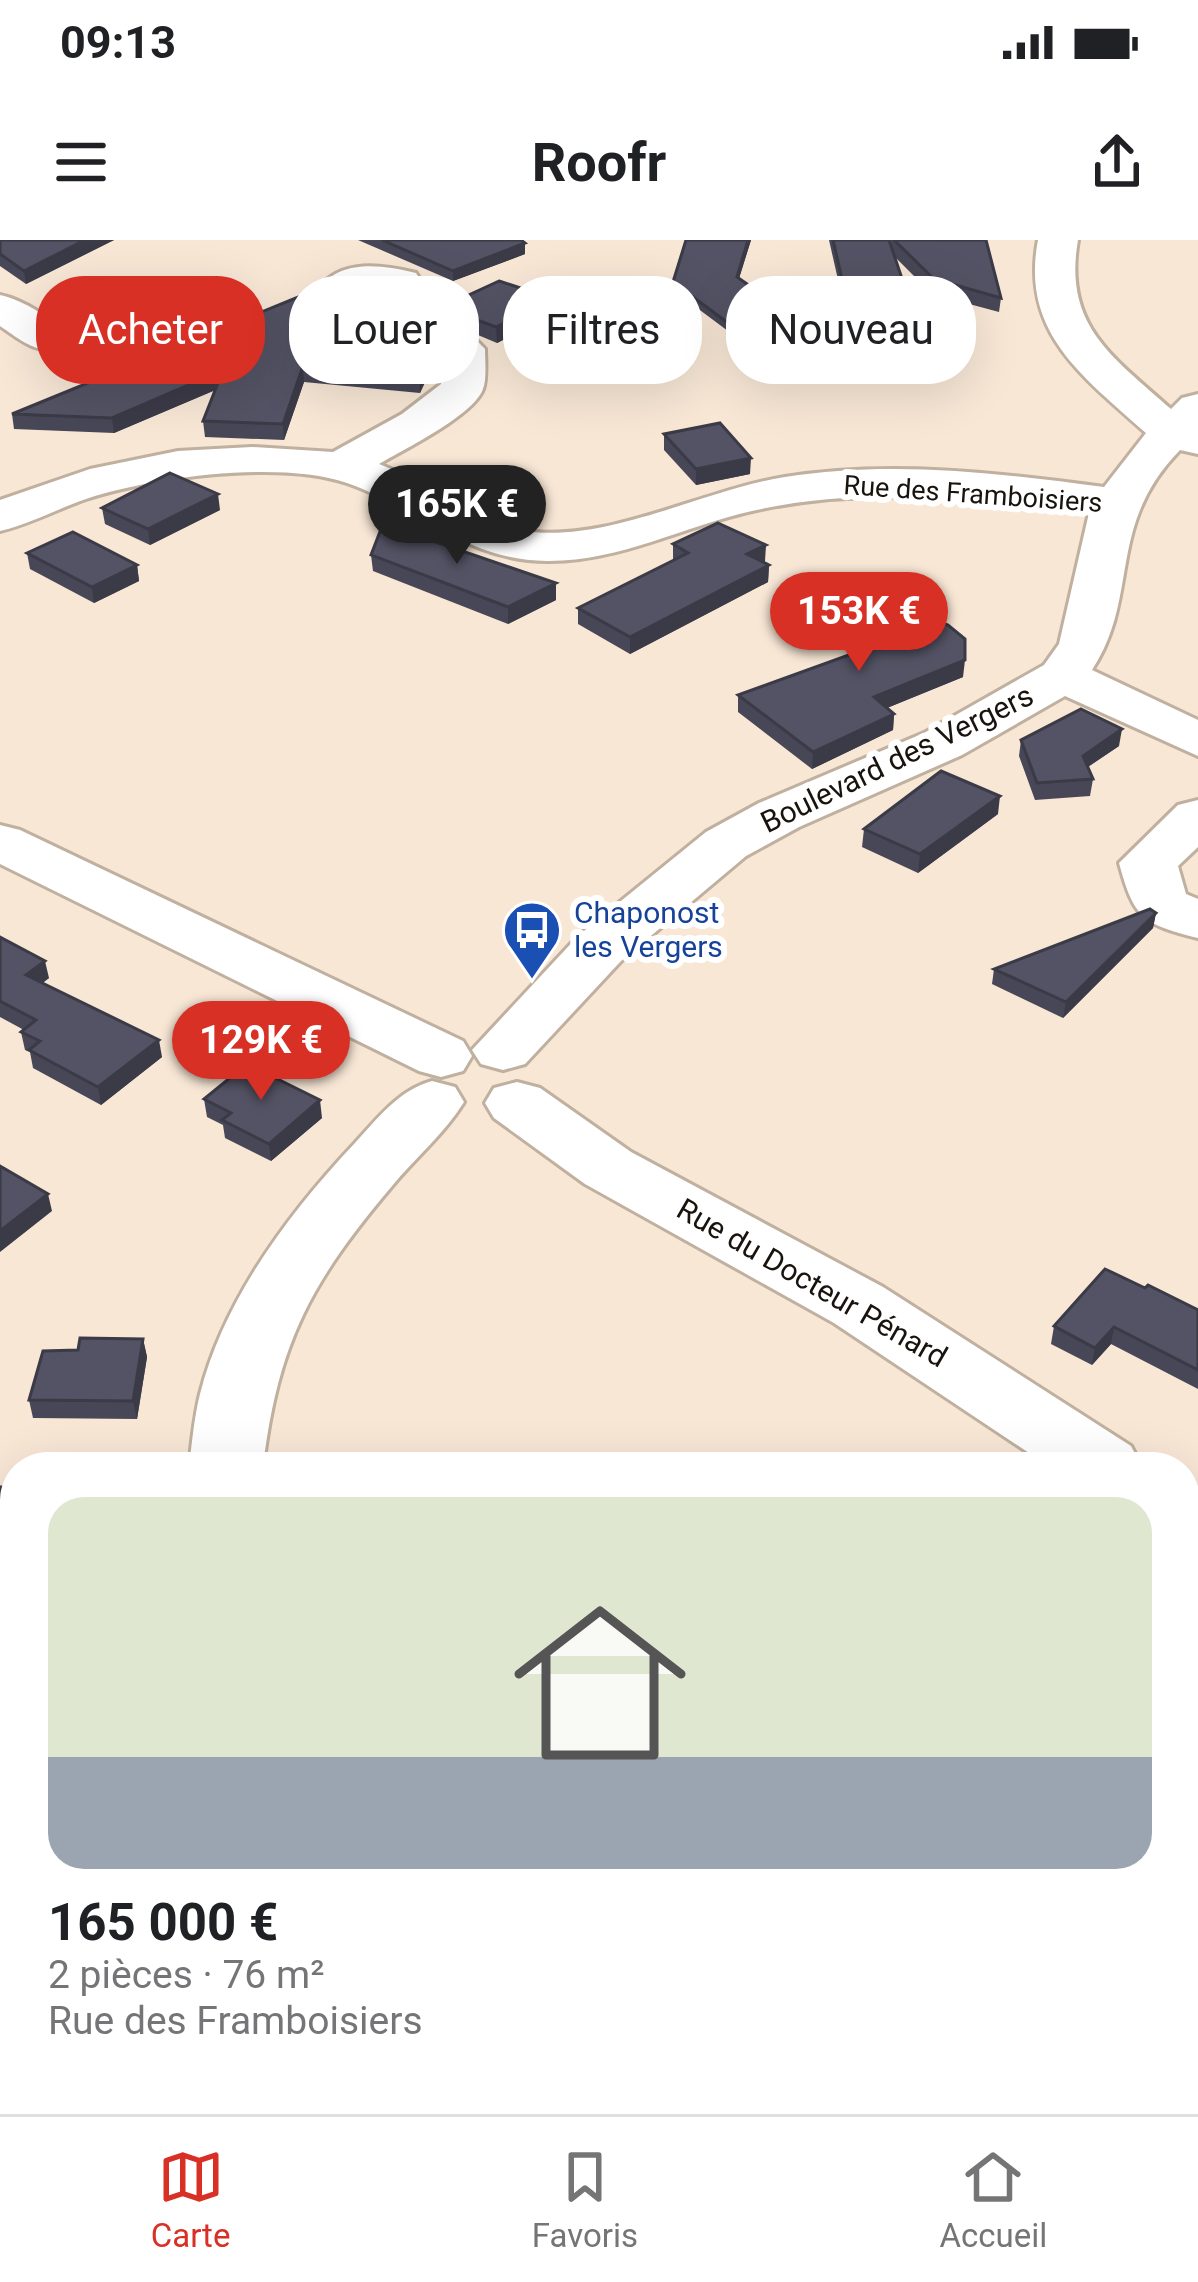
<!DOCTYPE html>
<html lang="fr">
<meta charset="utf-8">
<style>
body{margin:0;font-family:Roboto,sans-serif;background:#f2f2f2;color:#202124;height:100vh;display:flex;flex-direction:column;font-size:45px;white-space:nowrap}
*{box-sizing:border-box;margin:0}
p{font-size:39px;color:#757577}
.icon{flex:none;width:66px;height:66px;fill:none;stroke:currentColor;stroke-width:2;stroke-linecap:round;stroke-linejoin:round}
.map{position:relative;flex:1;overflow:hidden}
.side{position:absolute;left:0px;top:1212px;width:1200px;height:663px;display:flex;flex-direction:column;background:#fff;border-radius:48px 48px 0 0;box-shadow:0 12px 48px #0002}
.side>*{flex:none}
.banner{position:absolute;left:36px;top:36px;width:1128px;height:108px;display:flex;gap:24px}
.price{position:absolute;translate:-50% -102px;padding:0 27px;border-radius:42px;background:#d93025;color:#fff;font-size:39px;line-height:78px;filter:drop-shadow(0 3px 6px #0008)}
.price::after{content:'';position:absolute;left:50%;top:72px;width:36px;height:27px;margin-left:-18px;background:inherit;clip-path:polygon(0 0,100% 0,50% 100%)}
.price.selected{background:#222;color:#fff}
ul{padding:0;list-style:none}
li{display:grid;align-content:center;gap:24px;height:636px;padding:0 48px}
li span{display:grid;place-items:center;height:372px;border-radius:36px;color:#555}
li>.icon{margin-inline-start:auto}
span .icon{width:216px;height:216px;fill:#fffc;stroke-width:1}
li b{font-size:51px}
.pill{padding:0 42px;border-radius:48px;background:#fff;box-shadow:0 12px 48px #0002;font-size:42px;line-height:108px}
.pill.selected{background:#d93025;color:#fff}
.status{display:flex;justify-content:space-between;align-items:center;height:84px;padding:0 60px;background:#fff;direction:ltr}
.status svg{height:33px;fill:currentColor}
header{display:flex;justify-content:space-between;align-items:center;height:156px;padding:0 48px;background:#fff;font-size:54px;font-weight:700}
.tab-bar{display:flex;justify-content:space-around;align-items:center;height:168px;border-top:3px solid #e0e0e0;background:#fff;font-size:33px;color:#757577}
.tab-bar a{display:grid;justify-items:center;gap:6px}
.tab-bar .selected{color:#d93025}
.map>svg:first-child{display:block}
</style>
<div class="status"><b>09:13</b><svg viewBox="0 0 49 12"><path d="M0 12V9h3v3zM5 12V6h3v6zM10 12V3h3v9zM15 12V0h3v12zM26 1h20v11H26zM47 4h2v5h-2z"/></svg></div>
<header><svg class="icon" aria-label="menu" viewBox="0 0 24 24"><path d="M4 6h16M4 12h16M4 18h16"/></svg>Roofr<svg class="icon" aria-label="share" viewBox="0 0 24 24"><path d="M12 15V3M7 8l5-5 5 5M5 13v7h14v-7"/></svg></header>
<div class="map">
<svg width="1198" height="1874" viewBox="0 0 1198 1874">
<rect width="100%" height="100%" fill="#f8e7d5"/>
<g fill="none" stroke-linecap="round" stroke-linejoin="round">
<g stroke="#c0b09f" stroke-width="6">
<g id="minor">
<path d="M1038,0H1078C1063,86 1113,117 1171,169L1182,158L1198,154V214L1180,210C1105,287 1141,355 1092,430L1198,480V516L1065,456L962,515L799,587L746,616L621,721L525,824L503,830L481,824L472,810L579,695L706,592L759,563L924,493L1044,425L1059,404L1089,273C979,258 862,246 752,271C684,286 621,321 549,321C469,322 418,268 347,243C280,220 152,237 86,259C57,269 30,284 0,291V260L90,229L178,211L252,207L333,212L402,174L441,144L443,112L401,71C371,78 337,78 318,50C340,18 383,25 416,33L425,48L485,109C485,121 487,138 483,149C474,175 403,210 379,224C426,242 468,281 519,290C602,306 702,250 785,237C890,220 999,233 1104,247L1146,193C1084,137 1020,93 1038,0Z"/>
<path d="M0,55C23,60 55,79 69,99L63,108C36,115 21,100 0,86Z"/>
<path d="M1198,560V607L1178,626L1186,654L1198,659V698C1142,684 1134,678 1119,623L1178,565Z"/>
<path d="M0,585L20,590L463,801L472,816L463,831L441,837L419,831L0,624Z"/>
<path d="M432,841L455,847L464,862C445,893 415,918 392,946C311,1042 278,1102 263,1227H189C192,1203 194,1178 200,1154C224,1059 289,973 355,903C378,878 399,850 432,841Z"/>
<path d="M517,842L540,848L631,912L883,1047L1131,1206L1142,1227H1050L834,1083L585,944L494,878L485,863L494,848Z"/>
<path d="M1185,1253L1198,1257V1323L1185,1318Z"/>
<path d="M0,1571L15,1572V1648L0,1647Z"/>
<path d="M120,1860H212L206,1874H114Z"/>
</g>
</g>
<use href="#minor" fill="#fff" fill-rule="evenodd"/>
</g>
<g fill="#484757">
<path d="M0,0H114L26,44L0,26Z"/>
<path d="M358,0H521L525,3V14L453,41Z"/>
<path d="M686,0H751L739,38L787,80L732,94L673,50V42Z"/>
<path d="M829,0H986L1001,58L999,72L932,54L894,16L923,101L922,116L856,119Z"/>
<path d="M458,60L554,75L497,103L478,95L459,76Z"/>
<path d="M438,99V114L420,153L304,142L284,200L205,197L203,181L215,150L114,193L14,189L12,174Z"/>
<path d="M664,194L750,234L696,245L664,210Z"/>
<path d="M102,268L220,270L150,305L105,284Z"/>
<path d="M673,304L766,305L763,322L769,325L768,342L630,414L578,384V368L673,321Z"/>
<path d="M27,313L137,325L139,341L94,363L30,329Z"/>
<path d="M371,315L556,360L508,384L373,331Z"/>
<path d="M830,377L963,437L887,468L894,474L893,490L812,529L738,472V455L862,410L828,394Z"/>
<path d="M1021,500L1119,506L1088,527L1093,539L1090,556L1035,560L1019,516Z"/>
<path d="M998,574L918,633L862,607L864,589Z"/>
<path d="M1156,673L1153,688L1063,778L992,744L994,729Z"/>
<path d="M0,697L49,738L42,743L162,817L101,865L33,828L30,812L25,810L21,792L24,790L0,777Z"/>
<path d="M204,859L322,878L271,921L225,898L223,885L207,877Z"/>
<path d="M1145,1048L1198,1070V1149L1111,1104L1092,1125L1051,1104L1054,1086Z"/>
<path d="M143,1099L147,1117L137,1179L33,1178L29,1160L78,1110Z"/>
<path d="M1185,1624L1198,1748L1185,1756Z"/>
<path d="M944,1860H1030L1023,1874H986L963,1861L958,1868Z"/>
</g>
<g fill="#3b3a47">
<path d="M85,0H114L26,44L24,31Z"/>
<path d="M748,0H751L737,45V37Z"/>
<path d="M525,3V14L453,41V31Z"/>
<path d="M554,59V75L497,103L496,87Z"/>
<path d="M787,72V80L732,94V86Z"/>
<path d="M438,99V114L420,153L419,138Z"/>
<path d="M303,126L304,142L284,200L283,184Z"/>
<path d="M223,130L225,146L114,193L112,178Z"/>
<path d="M751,218L750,234L696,245V229Z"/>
<path d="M218,254L220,270L150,305L148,289Z"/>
<path d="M766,305L765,321L746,331L747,314Z"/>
<path d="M137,325L139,341L94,363L92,347Z"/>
<path d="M769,325L768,342L630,414V397Z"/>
<path d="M556,343V360L508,384V367Z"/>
<path d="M965,420L963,437L872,474L874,457Z"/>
<path d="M894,474L893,490L812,529L813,512Z"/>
<path d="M1122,489L1119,506L1080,532L1083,516Z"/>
<path d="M1000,556L998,574L918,633L920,614Z"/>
<path d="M1156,673L1153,688L1063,778L1066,762Z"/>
<path d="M45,721L49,738L30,753L26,735Z"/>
<path d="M159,800L162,817L101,865L98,847Z"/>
<path d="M320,860L322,878L271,921L269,904Z"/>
<path d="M48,954L52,971L0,1012V991Z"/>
<path d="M1114,1087L1111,1104L1092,1125L1095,1108Z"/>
<path d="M143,1099L147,1117L137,1179L133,1161Z"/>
<path d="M15,1420V1454L0,1504V1469Z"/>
<path d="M1198,1735V1748L1185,1756L1191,1739Z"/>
</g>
<g fill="#545365" stroke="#3b3a47" stroke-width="3">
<path d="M0,0H85L24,31L0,14Z"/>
<path d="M382,0H521L525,3L453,31Z"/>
<path d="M686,0H748L737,37L787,72L732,86L673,42Z"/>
<path d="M833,0H889L923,101L857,104Z"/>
<path d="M894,0H986L1001,58L934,39Z"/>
<path d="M499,41L554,59L496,87L477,80L458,60Z"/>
<path d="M298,57L404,86L418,80L438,99L419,138L303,126L283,184L203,181L223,130L112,178L12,174Z"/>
<path d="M720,183L751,218L696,229L664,194Z"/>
<path d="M170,233L218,254L148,289L102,268Z"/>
<path d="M718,283L766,305L747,314L769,325L630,397L578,368L688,313L673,304Z"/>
<path d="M383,284L556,343L508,367L371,315Z"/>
<path d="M73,292L137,325L92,347L27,313Z"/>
<path d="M872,354L948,385L965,399V420L874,457L894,474L813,512L738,455L882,403L830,377Z"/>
<path d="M1081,469L1122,489L1083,516L1093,539L1037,543L1021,500Z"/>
<path d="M941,531L1000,556L920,614L864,589Z"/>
<path d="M1150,669L1156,673L1066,762L994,729Z"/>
<path d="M0,697L45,721L26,735L159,800L98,847L29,810L40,801L21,792L36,780L0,761Z"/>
<path d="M247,824L320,860L269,904L222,880L231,873L204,859Z"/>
<path d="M0,926L48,954L0,991Z"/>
<path d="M1105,1029L1145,1048L1148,1045L1198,1070V1130L1114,1087L1095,1108L1054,1086Z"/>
<path d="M80,1098L143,1099L133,1161L29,1160L43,1111L78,1110Z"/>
<path d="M0,1247H15V1420L0,1469Z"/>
<path d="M1198,1616V1735L1191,1739L1185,1731V1624Z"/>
<path d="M993,1860H1026L1019,1874Z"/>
</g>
<defs>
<g id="bus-pin" transform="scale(3)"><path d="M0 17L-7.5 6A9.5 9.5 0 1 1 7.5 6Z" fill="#1a4fb4" stroke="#fff"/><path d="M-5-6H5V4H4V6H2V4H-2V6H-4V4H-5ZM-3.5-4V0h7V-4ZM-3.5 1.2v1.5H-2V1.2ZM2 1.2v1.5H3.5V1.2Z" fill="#fff"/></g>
</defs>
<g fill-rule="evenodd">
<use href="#bus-pin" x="532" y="690"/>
</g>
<g text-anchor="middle" stroke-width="12" stroke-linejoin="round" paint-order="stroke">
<g font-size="27" fill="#19130d" stroke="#fff">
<text transform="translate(973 254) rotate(4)" y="9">Rue des Framboisiers</text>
</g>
<g font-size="30" fill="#19130d" stroke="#fff">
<text transform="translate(897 519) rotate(-26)" y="10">Boulevard des Vergers</text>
<text transform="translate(812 1043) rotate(30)" y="10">Rue du Docteur Pénard</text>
</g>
<g font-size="30" fill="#164399" stroke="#fff" text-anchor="start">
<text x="574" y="683">Chaponost<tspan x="574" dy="34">les Vergers</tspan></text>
</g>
</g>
</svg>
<b class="price selected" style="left:457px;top:327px">165K €</b>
<b class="price" style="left:859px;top:434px">153K €</b>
<b class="price" style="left:261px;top:863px">129K €</b>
<div class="banner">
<a class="pill selected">Acheter</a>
<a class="pill">Louer</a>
<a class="pill">Filtres</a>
<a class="pill">Nouveau</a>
</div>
<section class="side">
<ul>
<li><span style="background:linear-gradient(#dfe7d0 70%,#9aa5b1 0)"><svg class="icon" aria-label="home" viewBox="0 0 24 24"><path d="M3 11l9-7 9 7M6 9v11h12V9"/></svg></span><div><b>165 000 €</b><p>2 pièces · 76 m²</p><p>Rue des Framboisiers</p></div></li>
</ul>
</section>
</div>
<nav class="tab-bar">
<a class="selected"><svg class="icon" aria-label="map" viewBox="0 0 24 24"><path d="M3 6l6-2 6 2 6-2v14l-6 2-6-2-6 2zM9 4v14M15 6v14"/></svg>Carte</a>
<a><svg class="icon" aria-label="saved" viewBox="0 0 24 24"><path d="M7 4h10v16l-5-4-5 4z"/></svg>Favoris</a>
<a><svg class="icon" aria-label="home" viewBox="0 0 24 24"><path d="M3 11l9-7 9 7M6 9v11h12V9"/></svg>Accueil</a>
</nav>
